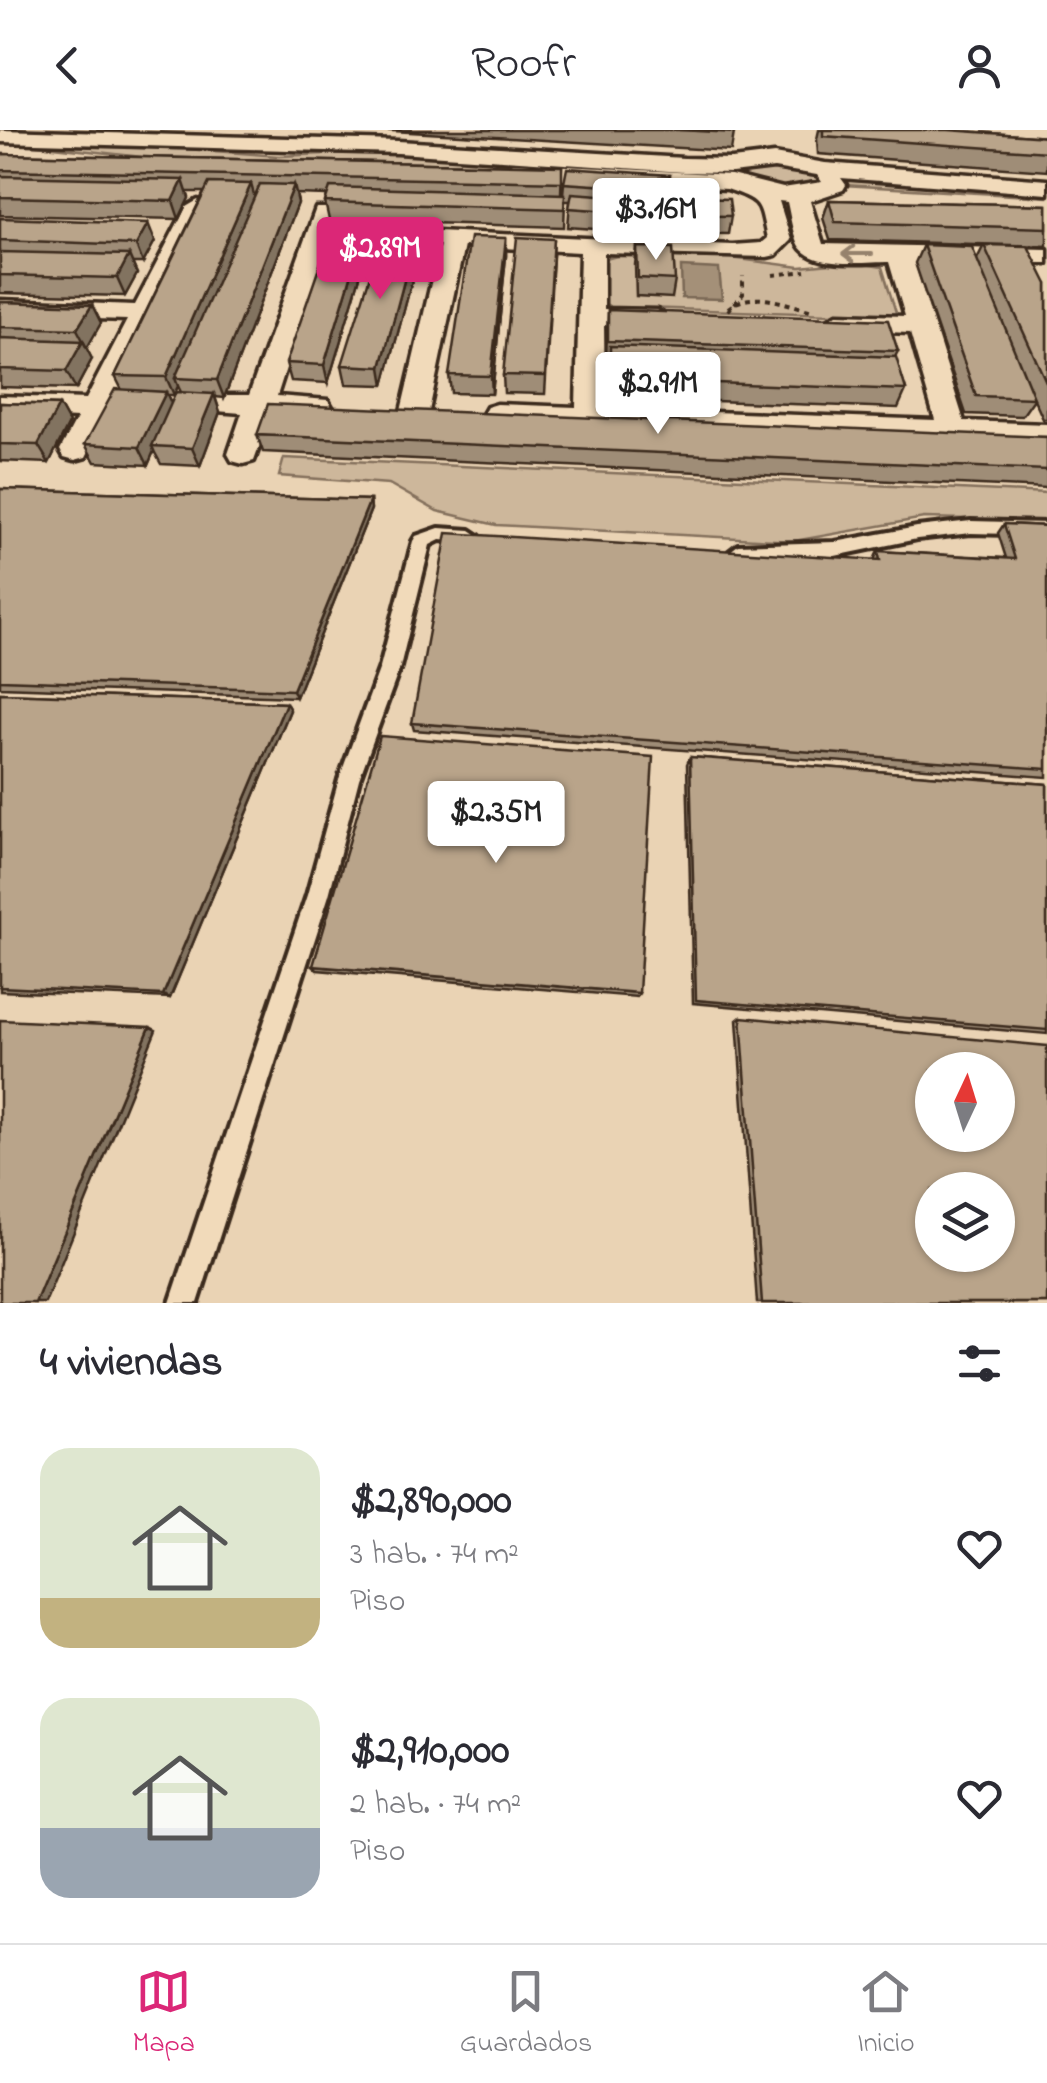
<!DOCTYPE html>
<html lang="es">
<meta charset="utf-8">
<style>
body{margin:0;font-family:"Indie Flower",sans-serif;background:#f2f2f3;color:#2b2b33;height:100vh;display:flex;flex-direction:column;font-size:38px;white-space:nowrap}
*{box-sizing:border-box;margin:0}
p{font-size:32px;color:#7c7c81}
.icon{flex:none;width:55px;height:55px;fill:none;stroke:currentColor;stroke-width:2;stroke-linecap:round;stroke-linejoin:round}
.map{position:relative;height:1173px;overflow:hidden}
.drawer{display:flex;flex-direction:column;background:#fff;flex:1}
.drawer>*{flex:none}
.needle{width:65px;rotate:4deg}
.tools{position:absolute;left:915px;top:922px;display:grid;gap:20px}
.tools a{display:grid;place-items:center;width:100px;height:100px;border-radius:50%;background:#fff;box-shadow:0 2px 8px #0004;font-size:50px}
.price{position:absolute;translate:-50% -85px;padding:0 22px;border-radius:10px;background:#fff;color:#222;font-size:32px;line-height:65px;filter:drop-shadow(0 2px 5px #0008)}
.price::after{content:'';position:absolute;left:50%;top:60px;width:30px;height:22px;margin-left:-15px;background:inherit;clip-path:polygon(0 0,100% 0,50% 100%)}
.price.current{background:#db2777;color:#fff}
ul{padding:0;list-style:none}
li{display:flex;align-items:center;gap:30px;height:250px;padding:0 40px}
li span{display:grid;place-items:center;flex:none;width:280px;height:200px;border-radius:30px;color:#555}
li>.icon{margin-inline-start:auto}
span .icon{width:120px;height:120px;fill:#fffc;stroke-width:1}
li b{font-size:42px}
h2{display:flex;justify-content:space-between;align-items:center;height:120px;padding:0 40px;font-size:42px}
header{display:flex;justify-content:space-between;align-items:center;height:130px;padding:0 40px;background:#fff;font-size:45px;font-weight:600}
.dock{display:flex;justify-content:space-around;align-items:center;height:140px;border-top:2px solid #e1e1e2;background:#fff;font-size:28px;color:#7c7c81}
.dock a{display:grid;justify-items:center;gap:5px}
.dock .current{color:#db2777}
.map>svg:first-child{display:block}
</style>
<header><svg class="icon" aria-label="back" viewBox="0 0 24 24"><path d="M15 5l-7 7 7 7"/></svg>Roofr<svg class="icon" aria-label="person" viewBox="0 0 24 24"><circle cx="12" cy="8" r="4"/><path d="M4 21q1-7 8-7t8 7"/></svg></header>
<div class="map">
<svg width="1047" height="1173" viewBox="0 0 1047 1173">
<rect width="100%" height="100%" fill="#ead3b4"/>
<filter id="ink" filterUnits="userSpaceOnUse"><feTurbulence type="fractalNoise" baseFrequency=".01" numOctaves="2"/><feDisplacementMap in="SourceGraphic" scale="20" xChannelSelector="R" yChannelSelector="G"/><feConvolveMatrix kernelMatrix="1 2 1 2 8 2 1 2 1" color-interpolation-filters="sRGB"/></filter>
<g filter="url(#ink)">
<g fill="#cdb79b" stroke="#84705c" stroke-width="2.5">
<path d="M0,11L147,16L279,26L391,21L710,40V45L463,34L151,28Z"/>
<path d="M766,35L814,41L826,52C794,61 769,58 738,48L736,44L738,40Z"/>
<path d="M842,47L1047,61V67L844,55Z"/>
<path d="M617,126L731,128L800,137L852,132L882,137L897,186L611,177L602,172V130Z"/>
<path d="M284,328L1047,363V391L924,388L794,411L496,395L437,381L389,354L279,346Z"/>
</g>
<path fill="#a49078" stroke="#7a6754" stroke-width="2.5" d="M681,137L719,139L722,169L682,168Z"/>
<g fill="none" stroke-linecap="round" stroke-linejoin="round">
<g stroke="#3b2a1e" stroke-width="8">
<g id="service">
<path d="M971,391L1047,393V405L971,403L917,409L835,426L738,429L729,422L738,415L835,412L917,397Z"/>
<path d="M439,398L470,400L479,406L470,412L440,410L430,415L400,537L359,649L329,765L198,1173H170L307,765L339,649L380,537L413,411L416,406Z"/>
</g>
</g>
<g stroke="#3b2a1e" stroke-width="7">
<g id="minor">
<path d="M0,0L398,11L684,28L732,29L774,24L825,33L1047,50V64L841,48L846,55L843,60L810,71L823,114L1047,119V133L914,132L964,291L1047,294V314L487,291L483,284L487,277L497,274L576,277L580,122L464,116L429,281L425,288H405L401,281L440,115L327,110L277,266L328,270L332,277L328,284H271L254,331L243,334L232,331L228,324L242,283L190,279L186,272L190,265H249L316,78H332L336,83L332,96L732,115L761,113L767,108C759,71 763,72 727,59L512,47L501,40L512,33L731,45L783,58L822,52L817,45L774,38L732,43L684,42L398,23L0,12ZM779,71L787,72C790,85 792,100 797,112C808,140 865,132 889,132L905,186L837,184L824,192L837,200L910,203L935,290L605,278L604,195L657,196L670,188L657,180L604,179V123L767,127L776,125L791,110Z"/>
<path d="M198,70L210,77L86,327L75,330L64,327L60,320L77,288L0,284V266L86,269L127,190L0,186V170L135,175L186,77Z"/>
</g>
</g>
<g stroke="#3b2a1e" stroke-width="4" stroke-dasharray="5 5" stroke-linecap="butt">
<path d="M773,145L805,141"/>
<path d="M728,178C752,159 786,174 813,181"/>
<path d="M729,188L725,184L743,164V146"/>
</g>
<use href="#service" fill="#f1daba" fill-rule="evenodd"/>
<use href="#minor" fill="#f1daba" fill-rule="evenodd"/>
</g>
<g fill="#9f8d77" stroke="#3b2a1e" stroke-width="2.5" fill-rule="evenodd">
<path d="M375,0H734V3L731,21Z"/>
<path d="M819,0H948L1047,7V41L818,24L817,9Z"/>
<path d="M0,24L562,36L561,64H563L564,53L670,45L667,67L731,86L728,104L658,103V77H653L650,103L568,97L570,71H565L564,97L329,90L325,72L327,65L296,64L298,73L224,268L215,267L220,282L200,336L161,334L154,321L148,335L95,332L85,314L122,260L115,246L204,62H187L189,68L179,89L0,85ZM178,256L181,262L171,273L167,265H174Z"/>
<path d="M829,70L1047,75V116L830,110L823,88Z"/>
<path d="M0,88L155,111L143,133H132L137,144L125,166L0,163Z"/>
<path d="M416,106L419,124L384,255L346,254L342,235Z"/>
<path d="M506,108V126L492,264L451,263L449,245Z"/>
<path d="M554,109L545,264L504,263L503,245Z"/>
<path d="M923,115L977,129L984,115L1047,154V289H1043L1034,269L1022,286L966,284L915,133Z"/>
<path d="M637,117L675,150L672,168L636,166L635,135Z"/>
<path d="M367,123L328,253L291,251L286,233Z"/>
<path d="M0,172L92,175L101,193L86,218L92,229L76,259L0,257Z"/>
<path d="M608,180L898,221L895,227L906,260L898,278L608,267L609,230L606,229Z"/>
<path d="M0,273L59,275L69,293L49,333L0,331Z"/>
<path d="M257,305L1047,307V358L263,322Z"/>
<path d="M0,359L370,370L371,379L296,567L0,557Z"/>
<path d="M1004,394L1047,396V647L414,600L412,593L874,430L878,421L1006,428L998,403Z"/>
<path d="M0,563L286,573L290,580L170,868L0,861Z"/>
<path d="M690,627L1047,654V904L693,873L687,634Z"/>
<path d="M313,836L639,863L637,867L317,840Z"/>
<path d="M741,887L1047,1173H757L737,890Z"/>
</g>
<g fill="#827361" stroke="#3b2a1e" stroke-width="2.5">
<path d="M183,50L189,68L179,89L173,71Z"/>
<path d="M251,54L256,72L175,248L178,256L174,265L166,247Z"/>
<path d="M294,55L298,73L224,268L217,250Z"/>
<path d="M148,93L155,111L143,133L136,115Z"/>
<path d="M364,104L367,123L328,253L324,235Z"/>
<path d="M416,106L419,124L384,255L381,237Z"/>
<path d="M506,108V126L492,264L491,246Z"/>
<path d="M129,125L137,144L125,166L117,148Z"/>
<path d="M92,175L101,193L87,218L77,199Z"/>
<path d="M83,211L92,229L76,259L66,241Z"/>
<path d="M166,262L174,280L152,316L154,321L148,335L139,317Z"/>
<path d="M214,264L220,282L200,336L192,318Z"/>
<path d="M59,275L69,293L49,333L38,315Z"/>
<path d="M370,370L371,379L296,567L293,560Z"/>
<path d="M286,573L290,580L170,868L163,865Z"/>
<path d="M150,897L156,900L45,1173H35Z"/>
</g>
<g fill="#b9a48a" stroke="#3b2a1e" stroke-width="2.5" fill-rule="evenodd">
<path d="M679,0H734V3Z"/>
<path d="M823,0H948L1047,7V22L823,6Z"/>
<path d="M0,24L562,36V52L0,40Z"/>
<path d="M567,38L670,45L668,60L564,53Z"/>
<path d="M0,46L183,50L173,71L0,67Z"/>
<path d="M209,53L251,54L166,247L115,246Z"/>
<path d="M260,54L294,55L217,250L175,248Z"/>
<path d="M330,57L565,64L564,79L325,72Z"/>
<path d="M572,63L654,69L652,84L569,78Z"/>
<path d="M659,67L729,69L731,86L661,85Z"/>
<path d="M829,70L1047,75V98L835,92Z"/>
<path d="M0,88L148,93L136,115L0,110Z"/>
<path d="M331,103L364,104L324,235L286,233Z"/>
<path d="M383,104L416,106L381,237L342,235Z"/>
<path d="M470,107L506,108L491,246L449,245Z"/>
<path d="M517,107L554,109L545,246L503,245Z"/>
<path d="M923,115L972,117L1034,268L976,266Z"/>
<path d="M984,115L1028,116L1047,154V254Z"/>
<path d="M637,117L673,118L675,150L638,148Z"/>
<path d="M0,122L129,125L117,148L0,145Z"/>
<path d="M0,172L92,175L77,199L0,197Z"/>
<path d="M608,180L888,190L898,221L608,211Z"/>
<path d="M0,208L83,211L66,241L0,239Z"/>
<path d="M610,216L896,227L906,260L610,249Z"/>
<path d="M115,259L166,262L139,317L85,314Z"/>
<path d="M176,262L214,264L192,318L152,316Z"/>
<path d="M0,273L59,275L38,315L0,314Z"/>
<path d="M268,274L1047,307V340L257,305Z"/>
<path d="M0,359L370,370L293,560L0,550Z"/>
<path d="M1004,394L1047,396V639L412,593L447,403L880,430L878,421L1015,429Z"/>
<path d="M0,563L286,573L163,865L0,857Z"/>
<path d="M380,606L653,627L639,863L313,836Z"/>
<path d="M690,627L1047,654V900L696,870Z"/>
<path d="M741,887L1047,916V1173H762ZM932,940H998V1005H932ZM932,1060H998V1125H932Z"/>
<path d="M0,890L150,897L35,1173H0Z"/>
</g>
<defs><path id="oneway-shaft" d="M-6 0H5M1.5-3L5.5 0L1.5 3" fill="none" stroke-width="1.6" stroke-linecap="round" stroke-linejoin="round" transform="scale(2.5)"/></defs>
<use stroke="#96826c" href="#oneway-shaft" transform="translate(857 124) rotate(180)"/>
</g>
</svg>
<div class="tools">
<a><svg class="needle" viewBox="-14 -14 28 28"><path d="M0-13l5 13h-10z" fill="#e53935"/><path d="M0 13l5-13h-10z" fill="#7c7c81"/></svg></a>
<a><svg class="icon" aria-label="layers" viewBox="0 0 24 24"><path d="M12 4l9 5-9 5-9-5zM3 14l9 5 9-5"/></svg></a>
</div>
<b class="price" style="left:656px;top:133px">$3.16M</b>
<b class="price current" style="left:380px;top:172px">$2.89M</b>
<b class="price" style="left:658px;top:307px">$2.91M</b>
<b class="price" style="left:496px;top:736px">$2.35M</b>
</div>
<section class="drawer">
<h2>4 viviendas<svg class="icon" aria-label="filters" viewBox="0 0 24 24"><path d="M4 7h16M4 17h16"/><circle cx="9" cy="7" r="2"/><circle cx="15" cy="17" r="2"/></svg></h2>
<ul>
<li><span style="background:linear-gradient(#dfe7d0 75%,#c2b280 0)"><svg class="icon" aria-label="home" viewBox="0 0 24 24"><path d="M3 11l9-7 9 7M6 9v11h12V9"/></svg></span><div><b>$2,890,000</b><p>3 hab. · 74 m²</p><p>Piso</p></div><svg class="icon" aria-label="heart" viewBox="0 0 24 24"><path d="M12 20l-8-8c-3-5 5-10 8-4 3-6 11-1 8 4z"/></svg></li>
<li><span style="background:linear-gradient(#dfe7d0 65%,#9aa5b1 0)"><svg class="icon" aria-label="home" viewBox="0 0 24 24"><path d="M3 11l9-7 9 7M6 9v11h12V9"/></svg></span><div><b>$2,910,000</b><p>2 hab. · 74 m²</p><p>Piso</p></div><svg class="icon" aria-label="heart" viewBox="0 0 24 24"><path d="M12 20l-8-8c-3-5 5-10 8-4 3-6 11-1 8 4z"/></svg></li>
</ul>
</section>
<nav class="dock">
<a class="current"><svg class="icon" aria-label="map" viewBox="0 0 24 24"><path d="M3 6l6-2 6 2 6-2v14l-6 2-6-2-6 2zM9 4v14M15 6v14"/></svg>Mapa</a>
<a><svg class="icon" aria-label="saved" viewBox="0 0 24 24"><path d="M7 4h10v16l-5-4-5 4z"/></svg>Guardados</a>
<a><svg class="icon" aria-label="home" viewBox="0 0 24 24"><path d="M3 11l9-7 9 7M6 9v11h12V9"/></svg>Inicio</a>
</nav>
